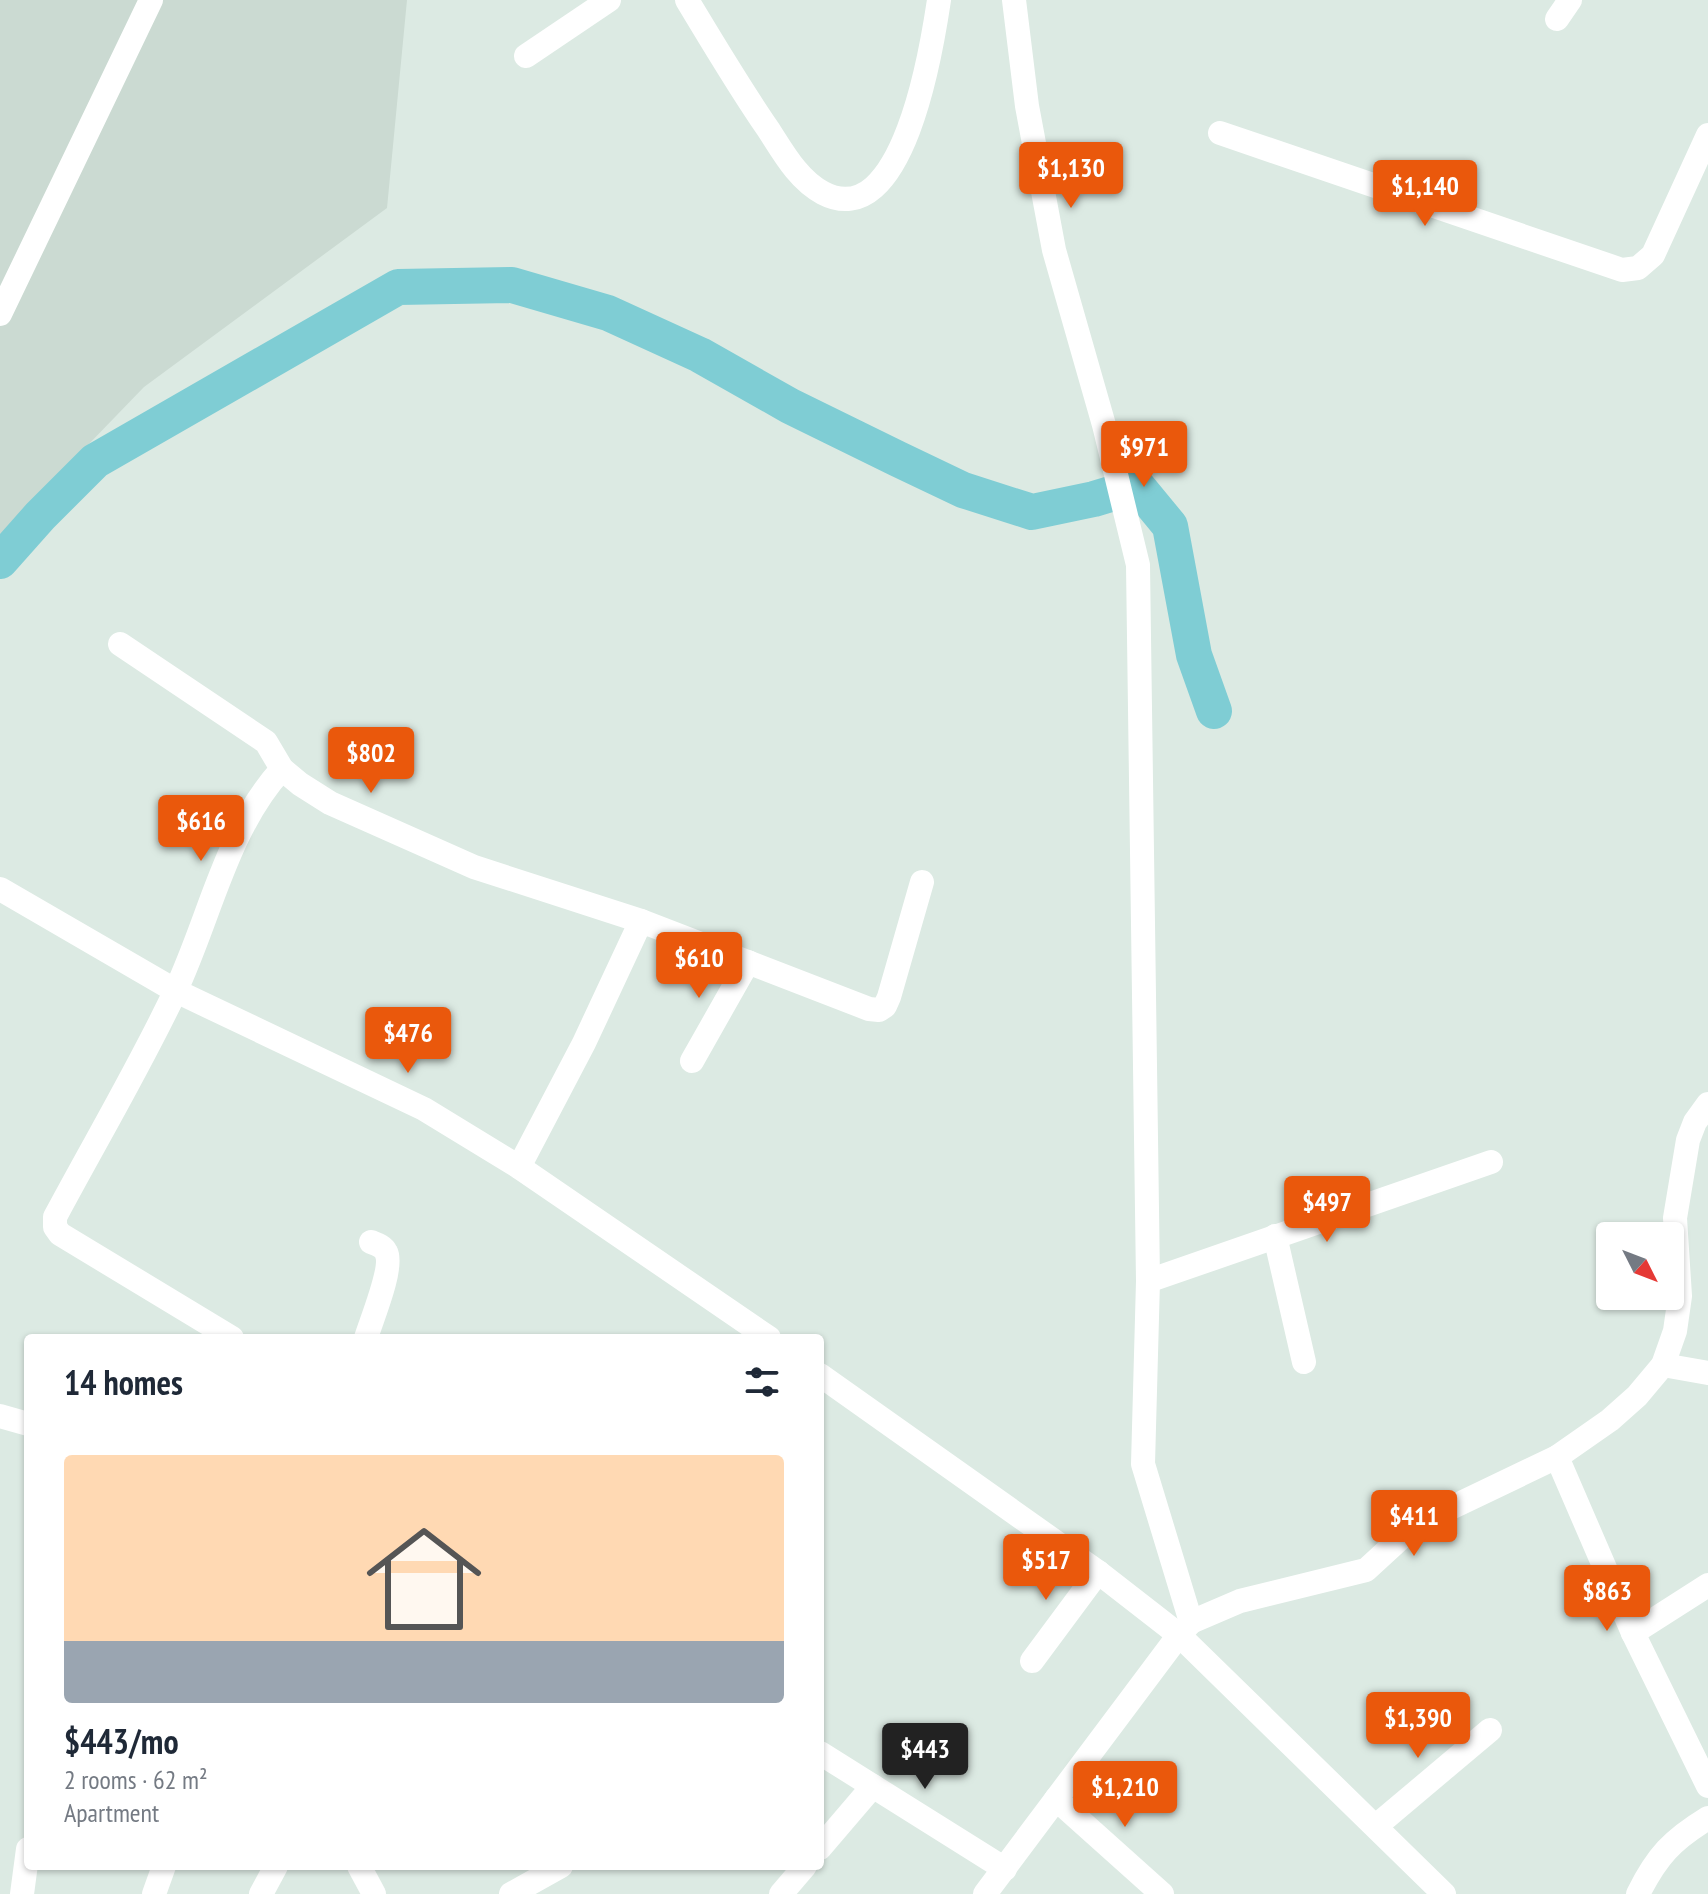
<!DOCTYPE html>
<meta charset="utf-8">
<style>
body{margin:0;font-family:"PT Sans Narrow",sans-serif;background:#f6f6f7;color:#1f2937;height:100vh;display:flex;flex-direction:column;font-size:30px;white-space:nowrap}
*{box-sizing:border-box;margin:0}
p{font-size:26px;color:#747a83}
.icon{flex:none;width:44px;height:44px;fill:none;stroke:currentColor;stroke-width:2;stroke-linecap:round;stroke-linejoin:round}
.map{position:relative;flex:1;overflow:hidden}
.drawer{position:absolute;left:24px;top:1334px;width:800px;height:536px;display:flex;flex-direction:column;background:#fff;border-radius:8px;box-shadow:0 2px 6px #0004}
.drawer>*{flex:none}
.needle{width:52px;rotate:132deg}
.tools{position:absolute;left:1596px;top:1222px;display:grid;gap:16px}
.tools a{display:grid;place-items:center;width:88px;height:88px;border-radius:8px;background:#fff;box-shadow:0 2px 6px #0004;font-size:40px}
.price{position:absolute;translate:-50% -68px;padding:0 18px;border-radius:8px;background:#ea580c;color:#fff;font-size:26px;line-height:52px;filter:drop-shadow(0 2px 4px #0008)}
.price::after{content:'';position:absolute;left:50%;top:48px;width:24px;height:18px;margin-left:-12px;background:inherit;clip-path:polygon(0 0,100% 0,50% 100%)}
.price.active{background:#222;color:#fff}
ul{padding:0;list-style:none}
li{display:grid;align-content:center;gap:16px;height:424px;padding:0 40px}
li+li{border-top:2px solid #e0e1e3}
li span{display:grid;place-items:center;height:248px;border-radius:8px;color:#555}
li>.icon{margin-inline-start:auto}
span .icon{width:144px;height:144px;fill:#fffc;stroke-width:1}
li b{font-size:34px}
h2{display:flex;justify-content:space-between;align-items:center;height:96px;padding:0 40px;font-size:34px}
.map>svg:first-child{display:block}
</style>
<div class="map">
<svg width="1708" height="1894" viewBox="0 0 1708 1894">
<rect width="100%" height="100%" fill="#dceae3"/>
<path fill="#cbdad2" d="M0,0H407L387,208L144,387L0,536Z"/>
<g fill="none" stroke-linecap="round" stroke-linejoin="round">
<path stroke="#7fcdd4" stroke-width="36" d="M0,561L40,516L95,461L398,287L512,285L608,313L700,355L790,406L898,459L963,490L1032,512L1094,499L1137,486L1170,526L1194,655L1214,711"/>
<g stroke="#fff" stroke-width="24">
<path d="M687,0C713,43 739,87 768,129C783,152 798,180 823,193C903,235 932,47 939,0"/>
<path d="M1014,0L1027,106L1054,250L1104,425L1138,565L1148,1281L1143,1464L1191,1622"/>
<path d="M1557,19L1570,0"/>
<path d="M526,56L609,0"/>
<path d="M1220,133L1622,270L1638,268L1653,255L1708,135"/>
<path d="M0,314L151,0"/>
<path d="M120,644L266,742L282,769L300,784L330,803L474,867L641,921"/>
<path d="M0,889L176,991L424,1109L519,1167L769,1338"/>
<path d="M692,1061L748,962"/>
<path d="M519,1167L584,1043L641,921L869,1009L879,1010L885,1006L889,997L922,882"/>
<path d="M1275,1236L1304,1362"/>
<path d="M1148,1281L1491,1162"/>
<path d="M232,1338L60,1234L55,1227V1217C95,1142 139,1068 175,992C210,918 226,830 282,769"/>
<path d="M366,1338C371,1321 394,1267 386,1252C383,1246 376,1244 371,1242"/>
<path d="M1663,1365L1708,1373"/>
<path d="M820,1375L1098,1572L1179,1635L1444,1894"/>
<path d="M0,1416L28,1424"/>
<path d="M1557,1457L1633,1633L1708,1786"/>
<path d="M1633,1633L1708,1585"/>
<path d="M1032,1661L1098,1572"/>
<path d="M820,1753L1005,1869"/>
<path d="M1056,1799L1162,1894"/>
<path d="M1376,1826L1490,1730"/>
<path d="M820,1848L873,1786"/>
<path d="M359,1866L374,1894"/>
<path d="M22,1894L28,1849"/>
<path d="M154,1894L164,1866"/>
<path d="M261,1894L276,1866"/>
<path d="M511,1894L561,1866"/>
<path d="M781,1894L805,1866"/>
<path d="M985,1894L1179,1635L1191,1622L1240,1601L1366,1570L1415,1525L1557,1457L1610,1420L1637,1396L1663,1365L1675,1331L1680,1296L1675,1218L1688,1140L1695,1122L1708,1104"/>
<path d="M1638,1894C1657,1856 1672,1840 1708,1818"/>
</g>
</g>
</svg>
<div class="tools">
<a><svg class="needle" viewBox="-14 -14 28 28"><path d="M0-13l5 13h-10z" fill="#e53935"/><path d="M0 13l5-13h-10z" fill="#747a83"/></svg></a>
</div>
<b class="price" style="left:1071px;top:210px">$1,130</b>
<b class="price" style="left:1425px;top:228px">$1,140</b>
<b class="price" style="left:1144px;top:489px">$971</b>
<b class="price" style="left:371px;top:795px">$802</b>
<b class="price" style="left:201px;top:863px">$616</b>
<b class="price" style="left:699px;top:1000px">$610</b>
<b class="price" style="left:408px;top:1075px">$476</b>
<b class="price" style="left:1327px;top:1244px">$497</b>
<b class="price" style="left:1414px;top:1558px">$411</b>
<b class="price" style="left:1046px;top:1602px">$517</b>
<b class="price" style="left:1607px;top:1633px">$863</b>
<b class="price" style="left:1418px;top:1760px">$1,390</b>
<b class="price active" style="left:925px;top:1791px">$443</b>
<b class="price" style="left:1125px;top:1829px">$1,210</b>
<section class="drawer">
<h2>14 homes<svg class="icon" aria-label="filters" viewBox="0 0 24 24"><path d="M4 7h16M4 17h16"/><circle cx="9" cy="7" r="2"/><circle cx="15" cy="17" r="2"/></svg></h2>
<ul>
<li><span style="background:linear-gradient(#ffd9b3 75%,#9aa5b1 0)"><svg class="icon" aria-label="home" viewBox="0 0 24 24"><path d="M3 11l9-7 9 7M6 9v11h12V9"/></svg></span><div><b>$443/mo</b><p>2 rooms · 62 m²</p><p>Apartment</p></div></li>
</ul>
</section>
</div>
